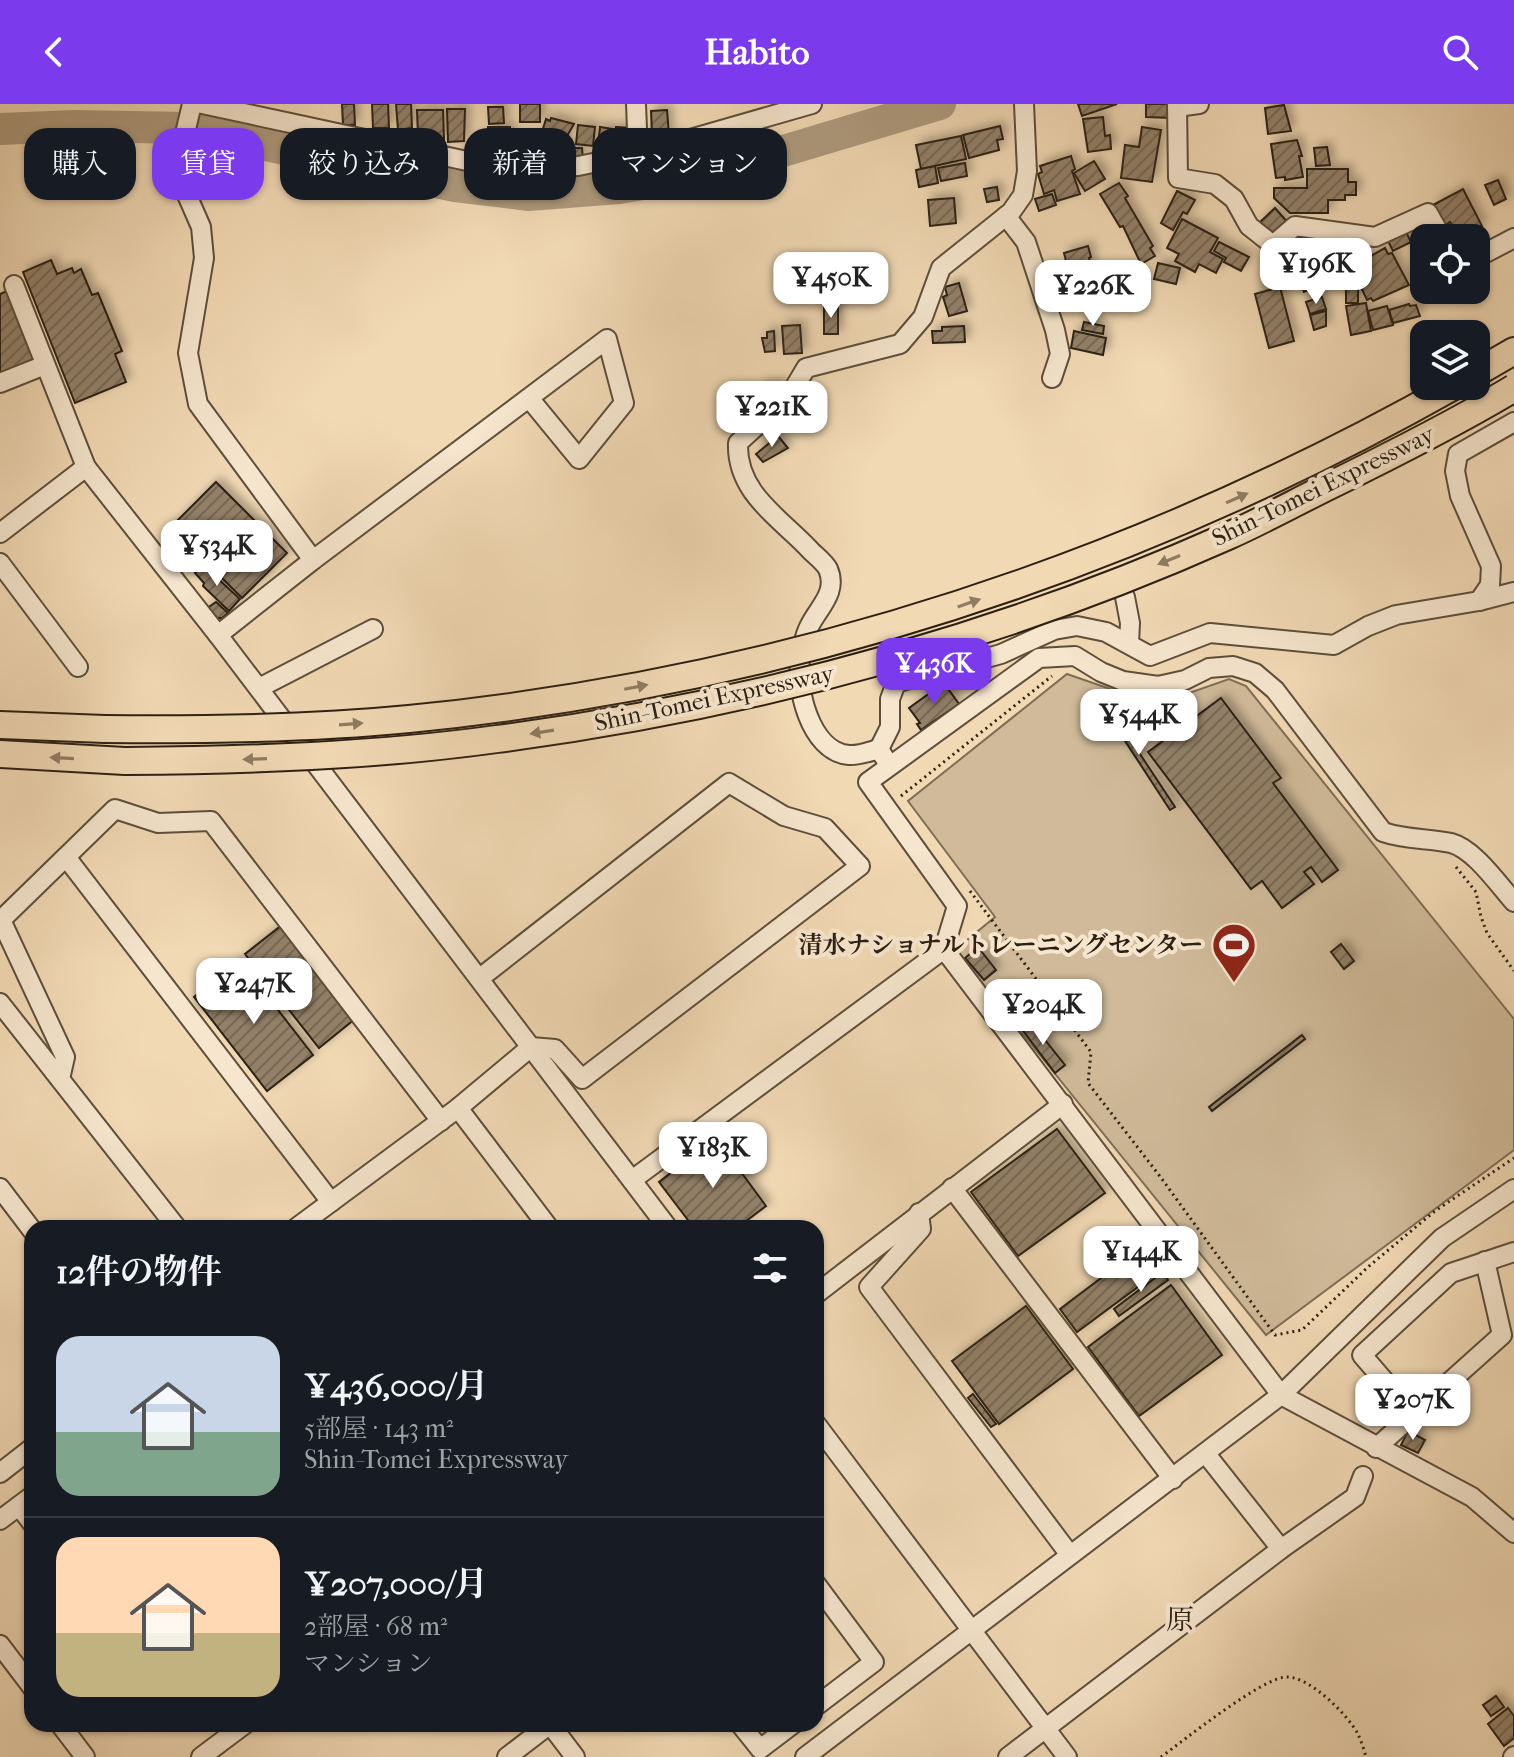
<!DOCTYPE html>
<html lang="ja">
<meta charset="utf-8">
<style>
body{margin:0;font-family:"IM FELL French Canon","Noto Serif JP",serif;background:#20242c;color:#f1f3f6;height:100vh;display:flex;flex-direction:column;font-size:30px;white-space:nowrap}
*{box-sizing:border-box;margin:0}
p{font-size:26px;color:#9ea1a6}
.icon{flex:none;width:44px;height:44px;fill:none;stroke:currentColor;stroke-width:2;stroke-linecap:round;stroke-linejoin:round}
.map{position:relative;flex:1;overflow:hidden}
.drawer{position:absolute;left:24px;top:1116px;width:800px;height:512px;display:flex;flex-direction:column;background:#171b24;border-radius:24px;box-shadow:0 2px 6px #0004}
.drawer>*{flex:none}
.top-card{position:absolute;left:24px;top:24px;width:800px;height:72px;display:flex;gap:16px}
.buttons{position:absolute;left:1410px;top:120px;display:grid;gap:16px}
.buttons a{display:grid;place-items:center;width:80px;height:80px;border-radius:16px;background:#171b24;box-shadow:0 2px 6px #0004;font-size:40px}
.price{position:absolute;translate:-50% -68px;padding:0 18px;border-radius:16px;background:#fff;color:#222;font-size:26px;line-height:52px;filter:drop-shadow(0 2px 4px #0008)}
.price::after{content:'';position:absolute;left:50%;top:48px;width:24px;height:18px;margin-left:-12px;background:inherit;clip-path:polygon(0 0,100% 0,50% 100%)}
.price.on{background:#7c3aed;color:#fff}
ul{padding:0;list-style:none}
li{display:flex;align-items:center;gap:24px;height:200px;padding:0 32px}
li+li{border-top:2px solid #363941}
li span{display:grid;place-items:center;flex:none;width:224px;height:160px;border-radius:24px;color:#555}
li>.icon{margin-inline-start:auto}
span .icon{width:96px;height:96px;fill:#fffc;stroke-width:1}
li b{font-size:34px}
h2{display:flex;justify-content:space-between;align-items:center;height:96px;padding:0 32px;font-size:34px}
.tag{padding:0 28px;border-radius:24px;background:#171b24;box-shadow:0 2px 6px #0004;font-size:28px;line-height:72px}
.tag.on{background:#7c3aed;color:#fff}
header{display:flex;justify-content:space-between;align-items:center;height:104px;padding:0 32px;background:#7c3aed;color:#fff;font-size:36px;font-weight:800}
.map>svg:first-child{display:block}
</style>
<header><svg class="icon" aria-label="back" viewBox="0 0 24 24"><path d="M15 5l-7 7 7 7"/></svg>Habito<svg class="icon" aria-label="search" viewBox="0 0 24 24"><circle cx="10" cy="10" r="6"/><path d="M15 15l6 6"/></svg></header>
<div class="map">
<svg width="1514" height="1653" viewBox="0 0 1514 1653">
<defs>
<pattern id="building-hatch" width="6" height="6" patternUnits="userSpaceOnUse" patternTransform="scale(2)"><rect width="6" height="6" fill="#928067"/><path d="M-1 1l2-2M0 6l6-6M5 7l2-2" fill="none" stroke="#776854"/></pattern>
<filter id="shadow"><feDropShadow dx="5" dy="-5" stdDeviation="4" flood-color="#0004"/></filter>
</defs>
<rect width="100%" height="100%" fill="#f1d9b4"/>
<filter id="stains"><feTurbulence type="fractalNoise" baseFrequency=".0025" numOctaves="4"/><feColorMatrix values="0 0 0 0 .2 0 0 0 0 .09 0 0 0 0 .02 0 0 0 .5 -.17"/></filter>
<radialGradient id="worn" r=".72"><stop offset=".6" stop-color="#630" stop-opacity="0"/><stop offset="1" stop-color="#630" stop-opacity=".3"/></radialGradient>
<path fill="#d0ba99" stroke="#7e6d56" stroke-width="2" d="M1067,570L1136,594H1175L1229,575L1246,582L1514,915V1046L1266,1231L955,846L995,813L908,697Z"/>
<g fill="none" stroke-linecap="round" stroke-linejoin="round">
<path stroke="#ae9a7d" stroke-width="32" d="M0,25L74,22L187,24L455,82L529,91L619,84L710,69L940,0"/>
</g>
<g fill="url(#building-hatch)" stroke="#2c2013" stroke-width="2" filter="url(#shadow)">
<path d="M342,0H354L355,21H343Z"/>
<path d="M372,0H388L389,24H373Z"/>
<path d="M396,0H411L412,24L398,26Z"/>
<rect x="520" y="0" width="20" height="18"/>
<path d="M1078,0H1117L1082,12Z"/>
<path d="M1146,0H1171V14L1146,13Z"/>
<path d="M1284,1L1291,27L1268,30L1265,4Z"/>
<path d="M488,3H503L504,19L489,20Z"/>
<path d="M447,5H465L464,37L448,38Z"/>
<path d="M417,6H443L444,35L423,36V32H418Z"/>
<path d="M667,6L669,31L652,32L651,7Z"/>
<path d="M1103,13L1105,32L1110,31L1111,45L1088,48L1083,15Z"/>
<path d="M551,14L574,20L563,39L541,31L546,15L550,17Z"/>
<path d="M578,21L595,23L593,42L576,40Z"/>
<path d="M1000,22L1003,35L997,36L999,46L969,54L963,31Z"/>
<path d="M488,23H510V45H489Z"/>
<path d="M600,23L613,25L611,44L598,43Z"/>
<path d="M616,23L631,24L630,44L615,42Z"/>
<path d="M1142,23L1161,26L1152,78L1121,74L1125,41L1139,43Z"/>
<path d="M961,32L966,55L921,65L916,41Z"/>
<path d="M1297,36L1302,52H1299L1303,73L1285,76V73L1276,74L1271,40Z"/>
<path d="M547,38V40L559,41V44H582L583,56L535,55V39Z"/>
<path d="M1327,43L1330,61L1316,62L1314,44Z"/>
<path d="M1071,52L1075,65L1072,67L1080,90L1057,97L1054,86L1044,90L1038,70L1042,68L1040,62Z"/>
<path d="M1094,57L1105,75L1085,87L1074,69Z"/>
<path d="M965,59L967,72L941,77L938,64Z"/>
<path d="M935,62L938,79L919,83L916,66Z"/>
<path d="M1307,65H1348V78H1356V91H1345V96H1328V109H1290L1274,94V84H1307Z"/>
<path d="M1498,76L1506,95L1494,101L1485,81Z"/>
<path d="M1119,79L1128,92L1125,94L1153,142L1150,144L1155,152L1141,160L1123,122L1120,123L1100,90Z"/>
<path d="M997,83L999,96L987,98L984,85Z"/>
<path d="M1463,85L1482,122L1459,134L1450,118L1444,122L1433,101Z"/>
<path d="M1177,87L1195,96L1187,110L1183,108L1173,126L1161,119Z"/>
<path d="M1052,90L1056,101L1039,107L1035,95Z"/>
<path d="M954,94L956,119L930,122L928,96Z"/>
<path d="M1275,104L1289,120L1273,134L1259,119Z"/>
<path d="M1182,115L1218,134L1210,148L1223,155L1216,169L1199,160L1195,168L1175,157L1179,150L1167,144Z"/>
<path d="M1404,124L1411,138L1393,147L1386,133Z"/>
<path d="M1302,126L1317,158L1295,168L1282,140Z"/>
<path d="M1219,138L1249,153L1241,167L1224,158L1226,154L1214,147Z"/>
<path d="M1088,142L1091,153L1089,154L1101,194L1077,201L1064,149Z"/>
<path d="M1385,144L1388,150L1392,149L1409,181L1373,197L1371,194L1367,196L1360,181L1363,180L1360,174L1367,171L1362,160L1365,159L1364,156Z"/>
<path d="M51,156L57,170L72,164L74,169L81,165L92,191L98,189L122,247L115,250L126,278L75,299L23,168Z"/>
<path d="M1158,159L1180,164L1176,180L1154,175Z"/>
<path d="M1314,162L1323,179L1304,188L1296,171Z"/>
<path d="M959,179L967,207L949,212L943,193L947,191L945,183Z"/>
<rect x="1346" y="182" width="12" height="17"/>
<path d="M1280,183L1294,237L1269,244L1255,190Z"/>
<path d="M7,187L35,256L0,271V190Z"/>
<path d="M1322,193L1326,205L1310,210L1306,198Z"/>
<path d="M1366,199L1371,227L1351,231L1346,202Z"/>
<path d="M1409,200L1410,202L1416,201L1420,212L1393,219L1389,206Z"/>
<path d="M1387,202L1393,221L1373,226L1368,207Z"/>
<rect x="824" y="203" width="14" height="27"/>
<path d="M1326,207V222L1314,226L1310,211Z"/>
<path d="M1084,218L1104,222L1103,230L1082,226Z"/>
<path d="M800,221L802,249L784,250L782,222Z"/>
<path d="M964,222L965,238L933,239L932,227H942V223Z"/>
<path d="M774,227L775,247L765,248L762,234H767V228Z"/>
<path d="M1074,227L1106,234L1103,251L1071,244Z"/>
<path d="M781,280V292L760,293V281Z"/>
<path d="M745,285L765,308L754,316L739,296L738,290Z"/>
<path d="M778,332L788,344L763,358L756,350Z"/>
<path d="M216,378L287,449L242,494L171,423Z"/>
<path d="M203,461L240,495L229,507L203,482L204,479L195,469Z"/>
<path d="M216,498L228,509L222,514H214L206,505Z"/>
<path d="M944,579L959,600L921,626L917,620L920,619L909,604Z"/>
<path d="M1221,594L1281,674L1273,679L1338,766L1322,778L1311,763L1304,768L1314,780L1282,804L1262,777L1251,785L1148,648Z"/>
<path d="M1105,597L1175,703L1170,706L1101,600Z"/>
<path d="M282,821L356,914L319,944L245,850Z"/>
<path d="M1341,840L1354,857L1344,865L1331,848Z"/>
<path d="M978,843L996,866L984,876L965,854Z"/>
<path d="M240,857L313,951L267,987L194,893Z"/>
<path d="M1030,917L1065,961L1055,969L1021,924Z"/>
<path d="M1302,931L1305,935L1212,1007L1209,1003Z"/>
<path d="M1057,1025L1105,1089L1018,1152L971,1088Z"/>
<path d="M716,1034L766,1102L737,1124H694L659,1078Z"/>
<path d="M1141,1144L1158,1168L1077,1228L1060,1205Z"/>
<path d="M1163,1168L1168,1176L1119,1212L1114,1205Z"/>
<path d="M1171,1181L1222,1251L1139,1312L1088,1243Z"/>
<path d="M1026,1202L1073,1265L999,1320L952,1257Z"/>
<path d="M973,1290L996,1320L991,1323L968,1294Z"/>
<path d="M1408,1327L1425,1336L1418,1349L1401,1341Z"/>
<path d="M1496,1592L1504,1603L1491,1612L1483,1601Z"/>
<path d="M1508,1604L1514,1612V1634L1504,1642L1488,1620Z"/>
</g>
<g fill="none" stroke-linecap="round" stroke-linejoin="round">
<g stroke="#5d4e3b" stroke-width="22">
<g id="minor">
<path d="M192,0L182,42L180,75L201,123L204,154L188,249L198,300L313,456L218,531"/>
<path d="M202,0L467,57L525,65L578,62L638,50L812,0"/>
<path d="M636,0L638,50"/>
<path d="M1177,0L1178,74L1215,80L1234,95L1249,122L1273,141L1295,122L1375,133L1428,109L1442,134"/>
<path d="M1177,3L1199,0"/>
<path d="M1006,112L1026,138L1055,226L1060,250L1052,274"/>
<path d="M1476,154L1514,134"/>
<path d="M14,181L86,363L218,531L668,1124"/>
<path d="M0,279L45,261"/>
<path d="M0,429L86,363"/>
<path d="M313,456L607,235L624,299L579,355L529,294"/>
<path d="M0,459L78,563"/>
<path d="M1125,493L1130,519L1129,539"/>
<path d="M1479,497L1514,488"/>
<path d="M259,584L373,525"/>
<path d="M879,645L890,623V595L896,579L1001,550L1054,526L1077,522L1106,528L1150,552L1210,529L1334,541L1368,522L1396,511L1479,497L1490,481L1491,462L1460,392L1455,367L1458,350L1514,318"/>
<path d="M889,661L879,645C871,647 858,652 849,651C810,648 794,582 801,550C803,541 805,529 810,521C819,503 838,488 828,465C825,459 816,452 811,447C782,415 736,390 738,339L790,291L806,264L900,240L923,213L941,164L1011,108L1023,91L1027,67L1024,0"/>
<path d="M66,753L331,1098"/>
<path d="M944,845L1281,1291L1472,1393L1514,1429"/>
<path d="M0,899L177,1124"/>
<path d="M60,975L65,953L1,816L115,705L158,719L211,717L441,1017"/>
<path d="M458,1004L549,1124"/>
<path d="M632,1076L944,845L957,802L868,678L1039,554L1075,552L1101,568L1123,577L1158,582L1185,576L1209,564L1233,562L1255,569L1275,586L1383,728C1406,736 1428,734 1451,739C1474,745 1498,780 1514,798"/>
<path d="M0,1084L32,1126"/>
<path d="M952,1084L1173,1375"/>
<path d="M919,1109L921,1125L869,1183L1070,1451"/>
<path d="M296,1124L458,1004L531,943L555,945L582,975L860,762L825,724L784,712L729,679L480,874"/>
<path d="M816,1190L1063,1000"/>
<path d="M1412,1309L1362,1251L1451,1169L1514,1148"/>
<path d="M816,1320L1067,1653"/>
<path d="M1376,1344L1502,1231L1485,1157"/>
<path d="M1206,1350L1281,1445"/>
<path d="M0,1369L32,1344"/>
<path d="M19,1402L32,1419"/>
<path d="M0,1416L32,1392"/>
<path d="M816,1480L874,1558L816,1602"/>
<path d="M0,1541L32,1583"/>
<path d="M60,1620L85,1653"/>
<path d="M550,1620L575,1653"/>
<path d="M740,1620L760,1645L793,1620"/>
<path d="M201,1653L245,1620"/>
<path d="M507,1653L550,1620"/>
<path d="M805,1653L1281,1291L1442,1134L1514,1085"/>
<path d="M1008,1653L1281,1445L1355,1393L1363,1372"/>
<path d="M1513,1653L1514,1652"/>
</g>
</g>
<g stroke="#2c2013" stroke-width="30">
<g id="highway">
<path d="M1476,269L1514,247"/>
<path d="M0,621L105,625"/>
<path d="M0,650L125,657"/>
</g>
</g>
<g stroke="#2c2013" stroke-width="3" stroke-dasharray="2 4" stroke-linecap="butt">
<path d="M901,692L1052,572"/>
<path d="M1456,763L1476,788L1481,813L1487,829L1514,867"/>
<path d="M970,787L1091,948L1088,979L1159,1071L1275,1231L1302,1226L1368,1163L1435,1107L1514,1054"/>
<path d="M1161,1653C1183,1637 1264,1572 1287,1573C1310,1573 1347,1610 1358,1630C1361,1637 1364,1645 1366,1653"/>
</g>
<use href="#minor" stroke="#f6e6ce" stroke-width="18"/>
<use href="#highway" stroke="#f1d9b4" stroke-width="26"/>
<g stroke="#2c2013" stroke-width="30" stroke-linecap="butt">
<g id="highway-bridge">
<path d="M105,625C206,626 308,625 409,615C781,578 1128,466 1454,282"/>
<path d="M125,657C249,656 374,652 497,635C748,602 997,535 1228,432C1264,416 1298,397 1333,380C1394,350 1456,319 1514,284"/>
</g>
</g>
<use href="#highway-bridge" stroke="#f1d9b4" stroke-width="26"/>
</g>
<defs><path id="oneway-solid" d="M-6-.8H1V-3.2L6.5 0L1 3.2V.8H-6Z" transform="scale(2)"/></defs>
<g fill="#8e7c64">
<use href="#oneway-solid" transform="translate(1237 394) rotate(-24)"/>
<use href="#oneway-solid" transform="translate(1169 456) rotate(158)"/>
<use href="#oneway-solid" transform="translate(969 499) rotate(-19)"/>
<use href="#oneway-solid" transform="translate(636 583) rotate(-11)"/>
<use href="#oneway-solid" transform="translate(351 620) rotate(-4)"/>
<use href="#oneway-solid" transform="translate(542 628) rotate(171)"/>
<use href="#oneway-solid" transform="translate(62 654) rotate(-177)"/>
<use href="#oneway-solid" transform="translate(255 655) rotate(178)"/>
</g>
<defs>
<g id="stadium-pin" transform="scale(2.3)"><path d="M0 17L-7.5 6A9.5 9.5 0 1 1 7.5 6Z" fill="#8f2418" stroke="#f6e6ce"/><path d="M0-5a6.5 5 0 1 0 0 10a6.5 5 0 1 0 0-10ZM-3.5-1.8h7v3.6h-7Z" fill="#fff"/></g>
</defs>
<g fill-rule="evenodd">
<use href="#stadium-pin" x="1234" y="841"/>
</g>
<g text-anchor="middle" stroke-width="8" stroke-linejoin="round" paint-order="stroke">
<g font-size="24" fill="#2c2013" stroke="#f6e6ce">
<text transform="translate(1323 382) rotate(-26)" y="8">Shin-Tomei Expressway</text>
<text transform="translate(714 594) rotate(-12)" y="8">Shin-Tomei Expressway</text>
</g>
<g font-size="24" font-weight="bold" fill="#2c2013" stroke="#f6e6ce" text-anchor="end">
<text x="1203" y="849">清水ナショナルトレーニングセンター</text>
</g>
<g font-size="28" fill="#2c2013" stroke="#f6e6ce">
<text x="1180" y="1525">原</text>
</g>
</g>
<rect width="100%" height="100%" filter="url(#stains)"/>
<rect width="100%" height="100%" fill="url(#worn)"/>
</svg>
<div class="buttons">
<a><svg class="icon" aria-label="locate" viewBox="0 0 24 24"><circle cx="12" cy="12" r="6"/><path d="M12 2v4M12 18v4M2 12h4M18 12h4"/></svg></a>
<a><svg class="icon" aria-label="layers" viewBox="0 0 24 24"><path d="M12 4l9 5-9 5-9-5zM3 14l9 5 9-5"/></svg></a>
</div>
<b class="price" style="left:1316px;top:202px">¥196K</b>
<b class="price" style="left:831px;top:216px">¥450K</b>
<b class="price" style="left:1093px;top:224px">¥226K</b>
<b class="price" style="left:772px;top:345px">¥221K</b>
<b class="price" style="left:217px;top:484px">¥534K</b>
<b class="price on" style="left:934px;top:602px">¥436K</b>
<b class="price" style="left:1139px;top:653px">¥544K</b>
<b class="price" style="left:254px;top:922px">¥247K</b>
<b class="price" style="left:1043px;top:943px">¥204K</b>
<b class="price" style="left:713px;top:1086px">¥183K</b>
<b class="price" style="left:1141px;top:1190px">¥144K</b>
<b class="price" style="left:1413px;top:1338px">¥207K</b>
<div class="top-card">
<a class="tag">購入</a>
<a class="tag on">賃貸</a>
<a class="tag">絞り込み</a>
<a class="tag">新着</a>
<a class="tag">マンション</a>
</div>
<section class="drawer">
<h2>12件の物件<svg class="icon" aria-label="filters" viewBox="0 0 24 24"><path d="M4 7h16M4 17h16"/><circle cx="9" cy="7" r="2"/><circle cx="15" cy="17" r="2"/></svg></h2>
<ul>
<li><span style="background:linear-gradient(#c9d6e8 60%,#7fa58c 0)"><svg class="icon" aria-label="home" viewBox="0 0 24 24"><path d="M3 11l9-7 9 7M6 9v11h12V9"/></svg></span><div><b>¥436,000/月</b><p>5部屋 · 143 m²</p><p>Shin-Tomei Expressway</p></div></li>
<li><span style="background:linear-gradient(#ffd9b3 60%,#c2b280 0)"><svg class="icon" aria-label="home" viewBox="0 0 24 24"><path d="M3 11l9-7 9 7M6 9v11h12V9"/></svg></span><div><b>¥207,000/月</b><p>2部屋 · 68 m²</p><p>マンション</p></div></li>
</ul>
</section>
</div>
